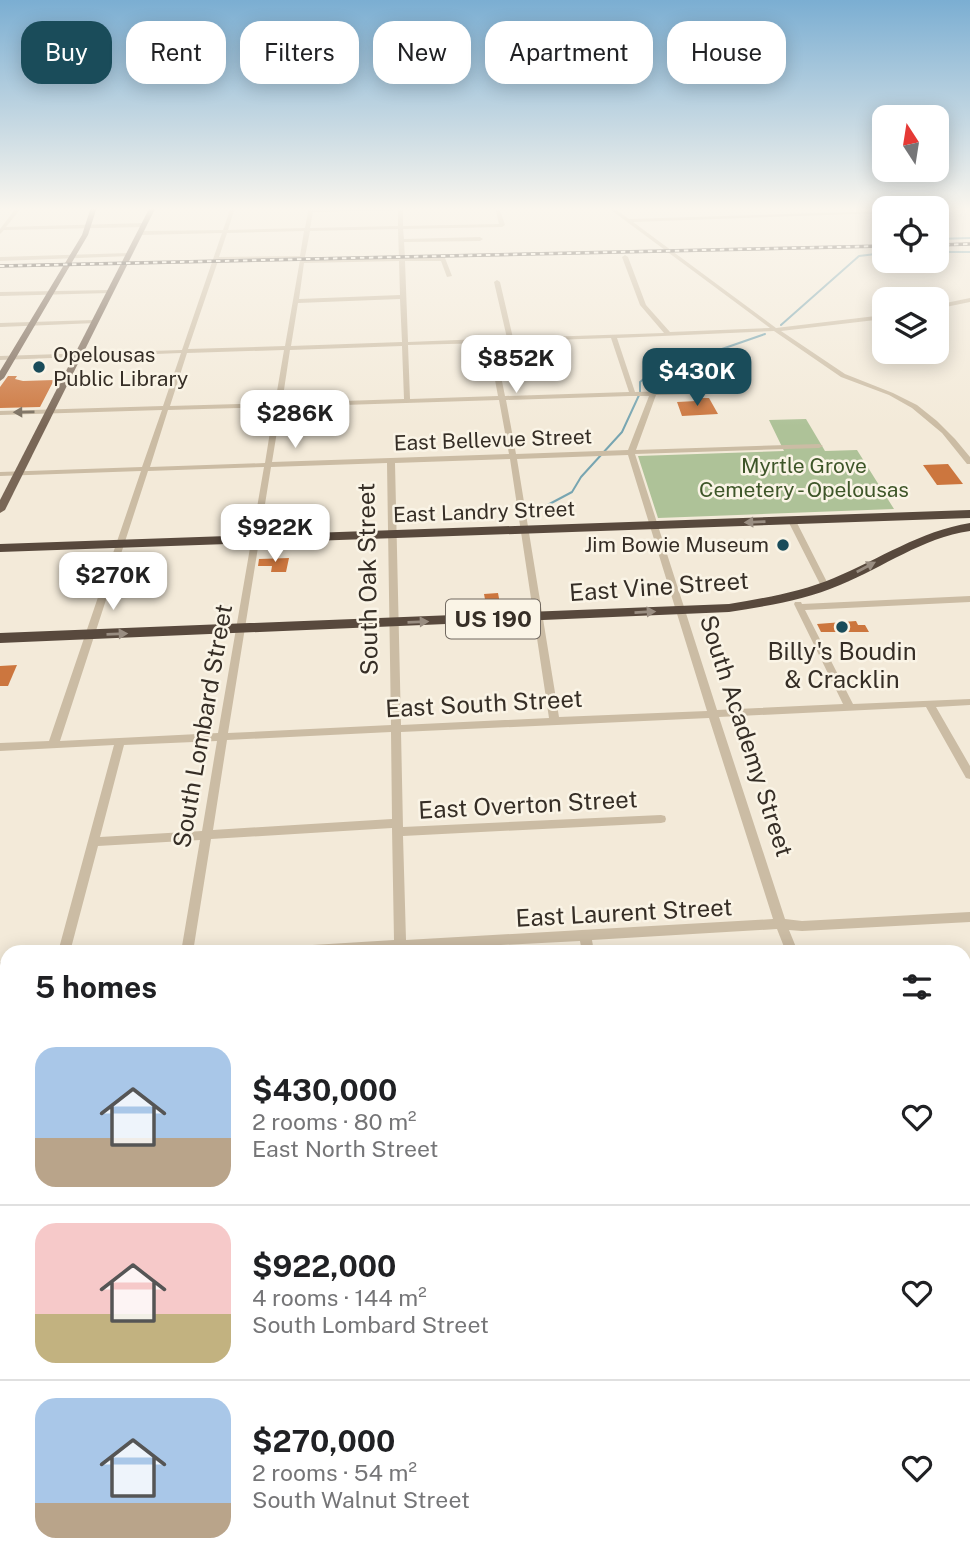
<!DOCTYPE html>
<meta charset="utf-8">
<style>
body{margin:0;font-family:"Public Sans",sans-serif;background:#f2f2f2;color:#202124;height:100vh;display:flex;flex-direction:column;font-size:26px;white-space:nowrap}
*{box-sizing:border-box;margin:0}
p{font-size:23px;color:#757577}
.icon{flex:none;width:38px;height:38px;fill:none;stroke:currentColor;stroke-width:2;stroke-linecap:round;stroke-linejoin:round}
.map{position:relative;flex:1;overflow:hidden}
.sheet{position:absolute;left:0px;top:945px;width:971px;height:623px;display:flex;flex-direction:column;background:#fff;border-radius:21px 21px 0 0;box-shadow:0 4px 18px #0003}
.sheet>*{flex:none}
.hud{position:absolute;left:21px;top:21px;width:929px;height:63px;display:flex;gap:14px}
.needle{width:46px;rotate:348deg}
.tools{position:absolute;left:872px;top:105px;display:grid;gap:14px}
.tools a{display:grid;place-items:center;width:77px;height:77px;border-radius:14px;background:#fff;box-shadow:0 4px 18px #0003;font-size:35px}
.price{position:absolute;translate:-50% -60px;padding:0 16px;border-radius:14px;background:#fff;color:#222;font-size:23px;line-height:46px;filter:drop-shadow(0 2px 4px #0008)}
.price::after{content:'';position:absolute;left:50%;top:42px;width:21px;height:16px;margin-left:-10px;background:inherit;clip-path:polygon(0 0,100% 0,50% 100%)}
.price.active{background:#1a4c5a;color:#fff}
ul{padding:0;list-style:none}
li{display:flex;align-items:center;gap:21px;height:175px;padding:0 35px}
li+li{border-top:2px solid #e0e0e0}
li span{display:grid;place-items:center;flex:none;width:196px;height:140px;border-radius:21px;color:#555}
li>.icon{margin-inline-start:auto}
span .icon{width:84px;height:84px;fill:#fffc;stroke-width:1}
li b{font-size:30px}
h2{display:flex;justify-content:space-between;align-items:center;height:84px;padding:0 35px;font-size:30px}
.tag{padding:0 24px;border-radius:21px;background:#fff;box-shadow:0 4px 18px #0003;font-size:24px;line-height:63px}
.tag.active{background:#1a4c5a;color:#fff}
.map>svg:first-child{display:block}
</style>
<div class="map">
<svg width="970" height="1568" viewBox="0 0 970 1568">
<rect width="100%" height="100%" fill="#f3ead9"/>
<path fill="#aec298" d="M806,419L825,451L857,450L894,509L658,518L638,456L784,451L769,420Z"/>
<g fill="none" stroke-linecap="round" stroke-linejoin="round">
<g stroke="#77a5b1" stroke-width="2">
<path d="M936,239L970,238"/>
<path d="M936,252H970"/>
<path d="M781,325L859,256L884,253"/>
<path d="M540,509L572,492L581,477L622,432L640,393V382L650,374L765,334"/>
</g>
</g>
<g fill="#cc763e">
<path d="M8,376H17L15,379L23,381L54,380L40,407L0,408V387Z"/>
<path d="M695,398H709L718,414L682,416L677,402L696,401Z"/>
<path d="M948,464L963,484L937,485L923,465Z"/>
<path d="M289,558L286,572H271L272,566H258L259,559Z"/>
<path d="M498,593L501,609L487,610L484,594Z"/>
<path d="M856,621L858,625H865L869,632H821L817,624Z"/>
<path d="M17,665L8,686H0V666Z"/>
</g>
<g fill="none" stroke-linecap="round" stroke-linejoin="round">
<g fill="#cbbca4" fill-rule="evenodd">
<path d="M17,207H22L6,227L144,223L147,225L144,227L4,230L0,234V229Z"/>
<path d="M231,207H235L228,230L305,228L309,207H313V209L480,207L478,208L403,210V226L499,224L495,207H499L505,225L502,227L403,229L404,239L480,237L483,239L480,241L404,242L405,258H445L452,276L447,277L441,261H405L408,342L507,338L494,282L497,280L500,282L513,338L664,333L640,305L622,257L625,255L628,257L646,305L670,332L770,328L607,207H612L629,219L884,211V213L633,222L776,328L884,315V319L781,331L845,374L893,393L917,405L937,421L955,439L970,457V464H967L942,433L912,408L889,395L841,377L774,331L617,338L635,392L736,389L739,391L736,393L656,395L636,450L819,444L823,446L819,448L635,454L717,710L843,704L794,604L795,602H801L802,604L970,596V602L805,610L853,704L970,699V705L936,707L970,766V779L966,778L926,707L719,717L785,919L802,921L970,912V922L802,931L789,930L798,952H786L777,929L592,940L594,952H582L580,941L406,950V952H274L276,948L280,947L394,940L392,828L211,839L193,952H181L200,840L98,846L70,952H58L114,745L0,751V743L49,741L141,471L0,476V472L142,467L162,410L0,415V411L163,406L181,353L0,360V356L182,350L222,233L140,235L137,233L140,231L223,230ZM398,210V226L310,228L313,212ZM398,229L399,258L305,259L307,258L305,257L310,231ZM304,231L300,256L219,257L227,233ZM300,260L285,346L188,349L218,261ZM399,261L400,295L299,299L304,263ZM400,299L402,342L291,346L298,303ZM611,338L629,392L505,396L494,342ZM488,343L498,396L410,399L408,345ZM402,346L404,399L282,403L290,350ZM284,350L275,403L170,406L187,353ZM630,396H649L628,450L516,454L506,400ZM499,400L509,454L272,462L281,407ZM274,407L265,463L150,467L168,410ZM628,455L707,711L559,717L517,459ZM510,459L549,718L401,725L395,463ZM387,463L391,725L228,733L271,467ZM264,467L218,733L60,741L148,471ZM709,718L773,919L406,940L403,836L661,823L665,822L666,819L665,816L661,815L403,827L401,732ZM391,732L392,819L213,830L227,740ZM217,741L202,831L100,837L124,745Z"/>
<path d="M970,207V209L936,211V209Z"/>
<path d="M129,253L131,256L0,261V257Z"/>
<path d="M112,290L113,291L110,293L0,296V292Z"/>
<path d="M970,298V302L936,309V305Z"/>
<path d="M94,320L96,321V323L0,327V323Z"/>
<path d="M789,519H795L796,521L829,586L828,588L825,589L821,586L788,521Z"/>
<path d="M7,961V973L0,974V962Z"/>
<path d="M7,1157V1191L5,1195L0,1197V1164L2,1159Z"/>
<path d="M970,1242V1258H964V1243Z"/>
<path d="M7,1318V1334L0,1335V1319Z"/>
<path d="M73,1561H91L90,1568H72Z"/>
<rect x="305" y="1561" width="18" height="7"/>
<path d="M715,1561H733L734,1568H716Z"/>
<path d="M929,1561H947L949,1568H931Z"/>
</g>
<g fill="#796757" fill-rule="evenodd">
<path d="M91,207H97L88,235L4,378L0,381V371L82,235Z"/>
<path d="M150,207H156L5,510L0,513V500Z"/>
</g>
<g fill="#58493d" fill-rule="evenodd">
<path d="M970,510V518L0,552V544Z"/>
<path d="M970,523V531C922,538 884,567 840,585C805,600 767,606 729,612L0,643V633L729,604C765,598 801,592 834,578C880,559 920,531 970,523Z"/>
</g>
<g stroke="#362e26" stroke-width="3.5">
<g id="rail">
<path d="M936,245L970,244"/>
<path d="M0,266L884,246"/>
</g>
</g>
<use href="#rail" stroke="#faf4e6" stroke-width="2" stroke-dasharray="4.5" stroke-linecap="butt"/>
</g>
<defs><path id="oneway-solid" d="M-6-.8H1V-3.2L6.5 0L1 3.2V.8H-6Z" transform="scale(1.75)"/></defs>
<use fill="#796e5f" href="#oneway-solid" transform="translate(24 412) rotate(179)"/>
<g fill="#998d81">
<use href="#oneway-solid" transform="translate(755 522) rotate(178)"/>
<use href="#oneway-solid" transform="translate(866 567) rotate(-28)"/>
<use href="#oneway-solid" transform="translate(645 612) rotate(-3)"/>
<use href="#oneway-solid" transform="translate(418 622) rotate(-2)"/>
<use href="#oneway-solid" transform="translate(117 634) rotate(-2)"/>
</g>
<linearGradient id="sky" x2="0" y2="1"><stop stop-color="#7baed2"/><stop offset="0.49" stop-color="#faf6ee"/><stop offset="1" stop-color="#faf6ee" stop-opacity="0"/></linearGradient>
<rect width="970" height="426" fill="url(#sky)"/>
<g fill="#1a4c5a" stroke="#faf4e6" stroke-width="2.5">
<circle cx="39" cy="367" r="7"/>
<circle cx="783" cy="545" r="7"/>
<circle cx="842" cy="627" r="7"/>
</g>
<g text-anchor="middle" stroke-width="5" stroke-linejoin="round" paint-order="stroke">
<g font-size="21" fill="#362e26" stroke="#faf4e6" text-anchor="start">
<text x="53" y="362">Opelousas<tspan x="53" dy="24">Public Library</tspan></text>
<text x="769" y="552" text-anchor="end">Jim Bowie Museum</text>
</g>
<g font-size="21" fill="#362e26" stroke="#faf4e6">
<text transform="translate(493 440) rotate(-2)" y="7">East Bellevue Street</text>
<text transform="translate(484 512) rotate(-2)" y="7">East Landry Street</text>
</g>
<g font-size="21" fill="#3e5629" stroke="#faf4e6">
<text x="804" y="473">Myrtle Grove<tspan x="804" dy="24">Cemetery - Opelousas</tspan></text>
</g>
<rect fill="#faf4e6" stroke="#716960" stroke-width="2" x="446" y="599.5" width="94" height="39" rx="5"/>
<g font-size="23" font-weight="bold" fill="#362e26">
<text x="493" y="627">US 190</text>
</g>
<g font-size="24" fill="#362e26" stroke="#faf4e6">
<text transform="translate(368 579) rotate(-91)" y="8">South Oak Street</text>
<text transform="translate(659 587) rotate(-4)" y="8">East Vine Street</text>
<text transform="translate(484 704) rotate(-3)" y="8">East South Street</text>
<text transform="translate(203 726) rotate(-80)" y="8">South Lombard Street</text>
<text transform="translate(746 736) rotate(72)" y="8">South Academy Street</text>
<text transform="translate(528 805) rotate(-3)" y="8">East Overton Street</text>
<text transform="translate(624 913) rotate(-3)" y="8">East Laurent Street</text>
</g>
<g font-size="24" fill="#362e26" stroke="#faf4e6">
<text x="842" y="660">Billy's Boudin<tspan x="842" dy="28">&amp; Cracklin</tspan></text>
</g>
</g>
</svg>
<div class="tools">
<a><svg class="needle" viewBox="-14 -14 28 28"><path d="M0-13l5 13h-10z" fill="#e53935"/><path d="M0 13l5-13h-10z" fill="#757577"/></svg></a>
<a><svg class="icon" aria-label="locate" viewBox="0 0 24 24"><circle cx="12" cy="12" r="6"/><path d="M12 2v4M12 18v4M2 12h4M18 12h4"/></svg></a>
<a><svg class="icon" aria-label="layers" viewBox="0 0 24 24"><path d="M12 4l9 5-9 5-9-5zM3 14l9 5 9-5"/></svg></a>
</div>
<b class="price" style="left:516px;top:395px">$852K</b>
<b class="price active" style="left:697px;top:408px">$430K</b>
<b class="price" style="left:295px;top:450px">$286K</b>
<b class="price" style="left:275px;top:564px">$922K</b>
<b class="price" style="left:113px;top:612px">$270K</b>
<div class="hud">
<a class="tag active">Buy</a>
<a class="tag">Rent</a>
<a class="tag">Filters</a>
<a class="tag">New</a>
<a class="tag">Apartment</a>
<a class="tag">House</a>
</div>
<section class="sheet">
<h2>5 homes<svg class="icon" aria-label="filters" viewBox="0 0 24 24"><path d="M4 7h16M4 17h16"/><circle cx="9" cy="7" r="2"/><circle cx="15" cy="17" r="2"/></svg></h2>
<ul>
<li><span style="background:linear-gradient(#a9c7e8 65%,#b9a48a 0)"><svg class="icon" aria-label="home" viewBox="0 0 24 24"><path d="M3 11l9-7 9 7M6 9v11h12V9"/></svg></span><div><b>$430,000</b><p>2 rooms · 80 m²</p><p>East North Street</p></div><svg class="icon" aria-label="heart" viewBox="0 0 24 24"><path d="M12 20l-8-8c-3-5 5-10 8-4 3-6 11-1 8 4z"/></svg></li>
<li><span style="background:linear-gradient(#f6c9c9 65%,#c2b280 0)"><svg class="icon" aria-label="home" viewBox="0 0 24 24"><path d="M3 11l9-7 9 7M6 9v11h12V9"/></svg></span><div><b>$922,000</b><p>4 rooms · 144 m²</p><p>South Lombard Street</p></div><svg class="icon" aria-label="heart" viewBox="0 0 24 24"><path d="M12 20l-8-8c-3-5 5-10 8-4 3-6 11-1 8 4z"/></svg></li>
<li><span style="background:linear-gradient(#a9c7e8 75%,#b9a48a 0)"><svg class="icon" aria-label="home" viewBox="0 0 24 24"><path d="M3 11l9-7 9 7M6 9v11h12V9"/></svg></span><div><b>$270,000</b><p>2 rooms · 54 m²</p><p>South Walnut Street</p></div><svg class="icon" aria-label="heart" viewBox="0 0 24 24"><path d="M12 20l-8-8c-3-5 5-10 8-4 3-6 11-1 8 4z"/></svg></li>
</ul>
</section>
</div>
